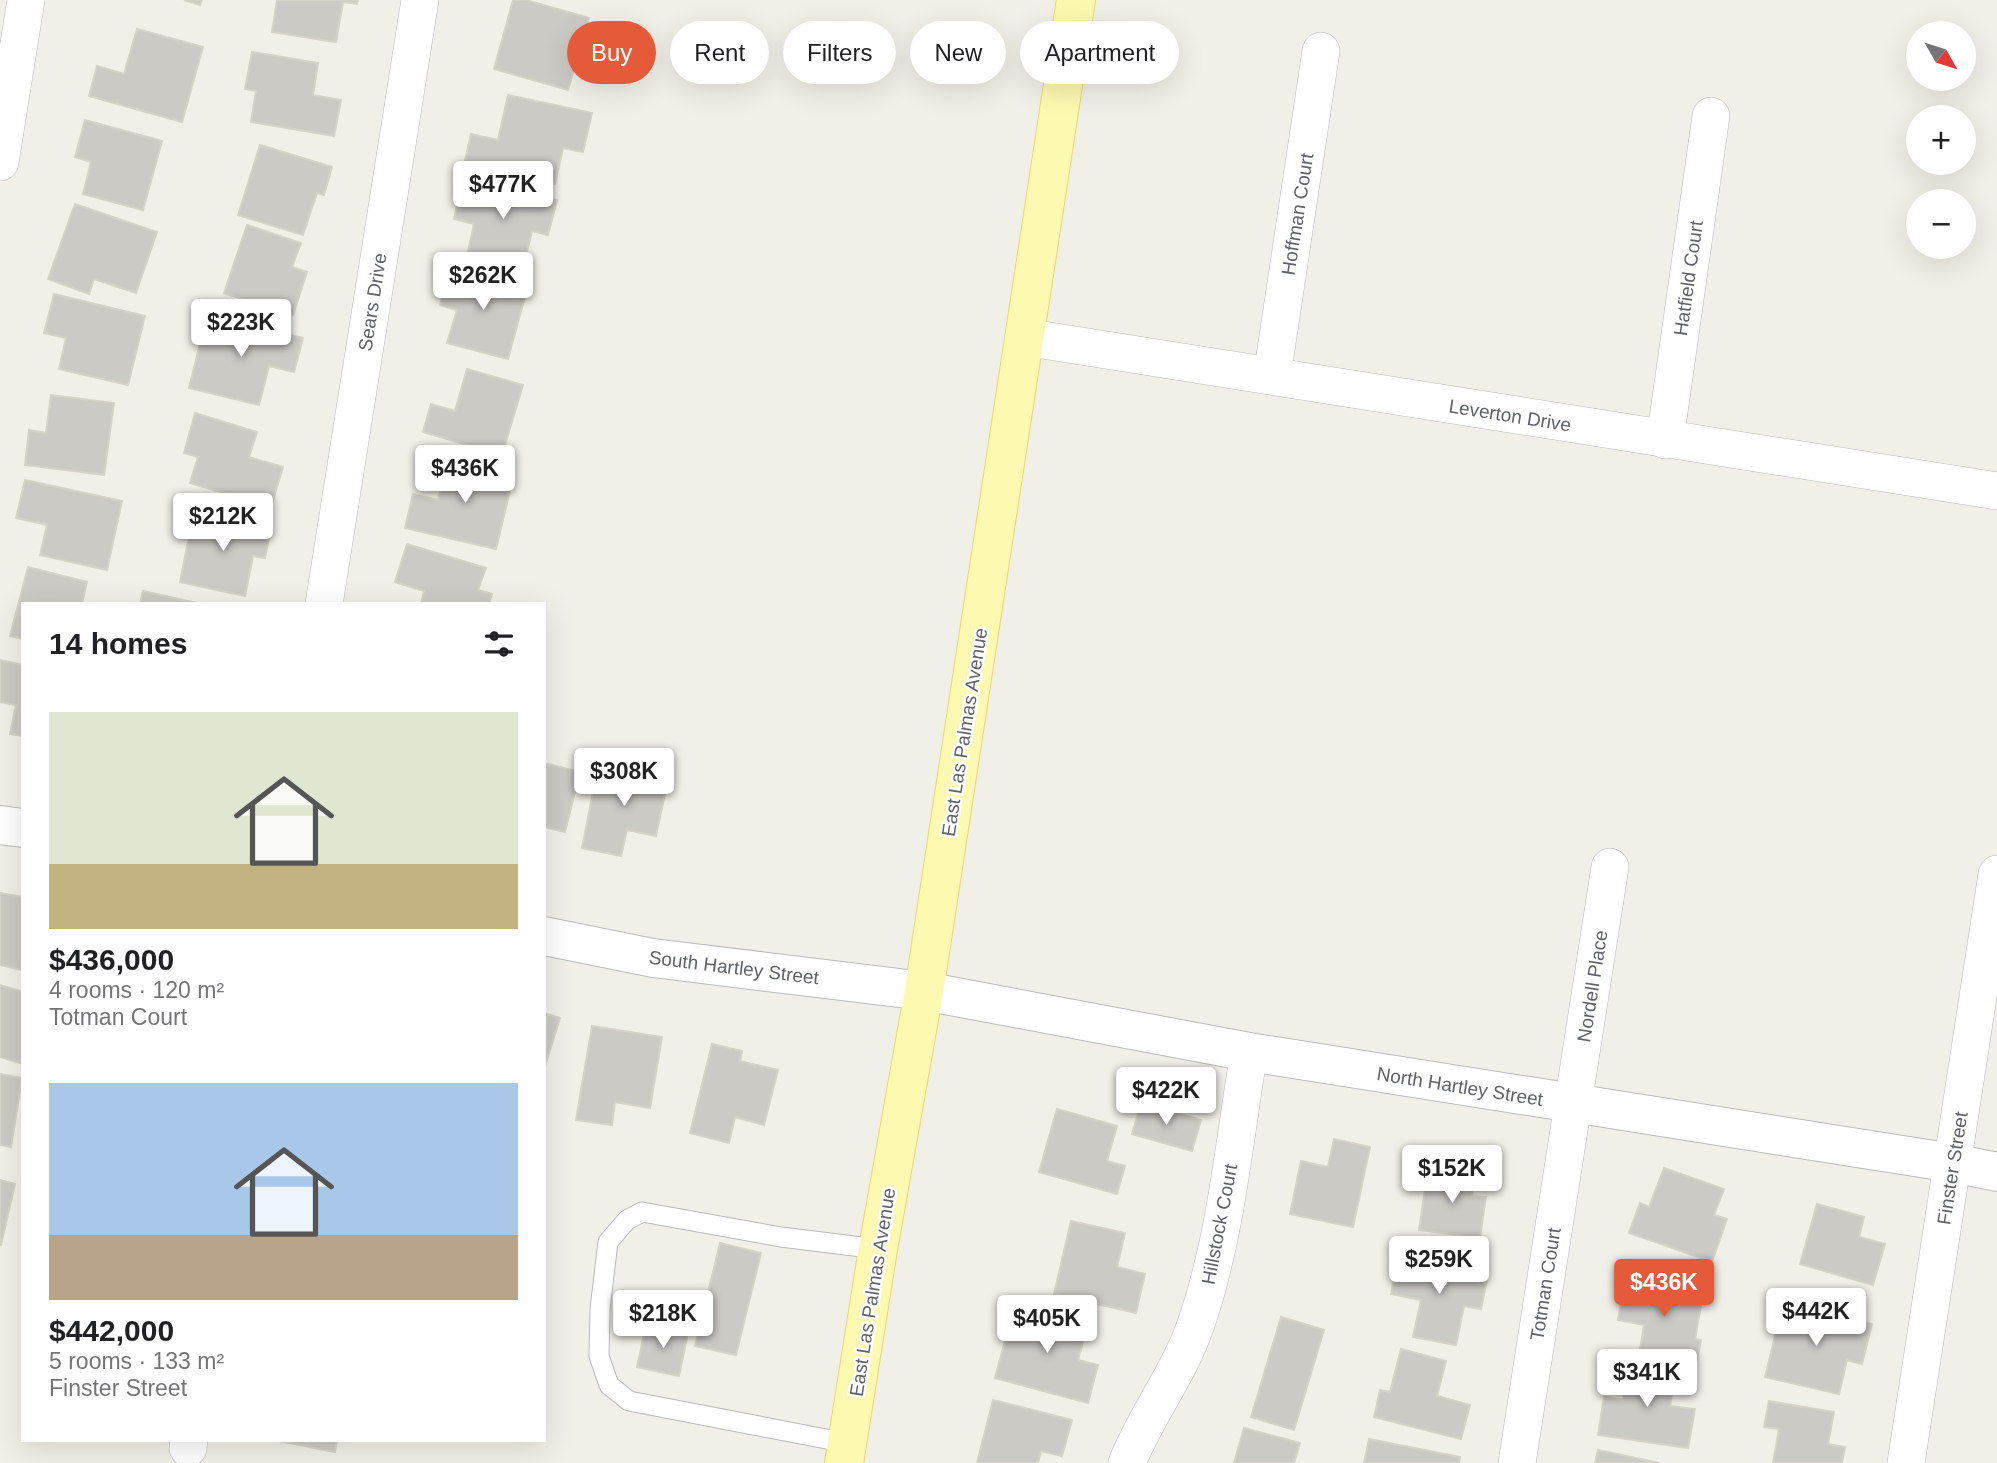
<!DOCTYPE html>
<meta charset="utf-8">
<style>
body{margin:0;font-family:Arial,sans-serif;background:#f6f6f6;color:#202124;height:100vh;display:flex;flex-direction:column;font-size:26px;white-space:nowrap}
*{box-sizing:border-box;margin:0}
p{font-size:23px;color:#757577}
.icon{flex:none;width:38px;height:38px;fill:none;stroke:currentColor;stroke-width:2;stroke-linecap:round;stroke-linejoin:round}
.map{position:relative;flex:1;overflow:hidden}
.drawer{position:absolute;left:21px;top:602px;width:525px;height:840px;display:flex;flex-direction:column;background:#fff;border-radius:0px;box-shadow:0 7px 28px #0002}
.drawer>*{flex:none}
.guide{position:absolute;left:567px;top:21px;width:665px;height:63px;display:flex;gap:14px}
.needle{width:46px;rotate:129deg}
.tools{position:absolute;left:1906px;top:21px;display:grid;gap:14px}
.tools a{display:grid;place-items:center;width:70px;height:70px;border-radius:50%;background:#fff;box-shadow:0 7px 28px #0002;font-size:35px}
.price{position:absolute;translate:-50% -60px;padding:0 16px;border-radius:7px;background:#fff;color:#222;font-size:23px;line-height:46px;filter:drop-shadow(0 2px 4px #0008)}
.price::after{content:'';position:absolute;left:50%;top:42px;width:21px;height:16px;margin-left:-10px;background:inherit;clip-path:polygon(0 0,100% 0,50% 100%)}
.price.active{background:#e55b3a;color:#fff}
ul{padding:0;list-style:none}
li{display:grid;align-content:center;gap:14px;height:371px;padding:0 28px}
li span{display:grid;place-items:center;height:217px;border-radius:0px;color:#555}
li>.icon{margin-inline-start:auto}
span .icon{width:126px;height:126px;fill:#fffc;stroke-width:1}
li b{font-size:30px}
h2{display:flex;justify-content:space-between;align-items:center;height:84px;padding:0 28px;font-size:30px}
.tag{padding:0 24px;border-radius:32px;background:#fff;box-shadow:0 7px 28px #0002;font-size:24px;line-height:63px}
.tag.active{background:#e55b3a;color:#fff}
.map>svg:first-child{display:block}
</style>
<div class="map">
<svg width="1997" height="1463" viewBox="0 0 1997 1463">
<rect width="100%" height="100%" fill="#f1f0e8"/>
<g fill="#cccac5" stroke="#d5d2c6" stroke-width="2">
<path d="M184,0H202L200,5Z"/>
<path d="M277,0H358L357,4L343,2L336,42L272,32Z"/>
<path d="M513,0H526L589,18L568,90L494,69Z"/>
<path d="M137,29L203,47L182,122L89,96L97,66L124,74Z"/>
<path d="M252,52L318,63L313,95L341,100L334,136L251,122L256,91L245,89Z"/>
<path d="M508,95L592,113L583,152L563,148L555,184L464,165L471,134L498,140Z"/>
<path d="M85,120L162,141L143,210L83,194L91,162L75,157Z"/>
<path d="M260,145L332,167L324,195L317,193L303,235L238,215Z"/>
<path d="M463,179L557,200L548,235L532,231L523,269L467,256L474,224L454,219Z"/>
<path d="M75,204L157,232L136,293L94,279L89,294L48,279Z"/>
<path d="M247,225L301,243L292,267L307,272L293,315L224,293Z"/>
<path d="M450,268L527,289L508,359L447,343L457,310L440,305Z"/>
<path d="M54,294L145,316L128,385L59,369L66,338L44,333Z"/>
<path d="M207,315L303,338L294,372L269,366L259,405L189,388Z"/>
<path d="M467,369L523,385L502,455L423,432L431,404L455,411Z"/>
<path d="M51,395L114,403L104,475L25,465L29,430L46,433Z"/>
<path d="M195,413L257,432L249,457L283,467L271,507L190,483L198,457L184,453Z"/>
<path d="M448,459L514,474L496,549L405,528L413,494L438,500Z"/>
<path d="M25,480L122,501L107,570L40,555L47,525L16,518Z"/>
<path d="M194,512L271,528L265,558L253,556L245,596L180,582Z"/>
<path d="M407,544L486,568L478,590L492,594L489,604H421L424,591L395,582Z"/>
<path d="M28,567L87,582L82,604H23V639L10,636Z"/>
<path d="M143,591L201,604H140Z"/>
<path d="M0,660L23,665V736L10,734L16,705L0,702Z"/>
<path d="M544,763L580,772L565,832L544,827Z"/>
<path d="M650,766L670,770L656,836L627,830L621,856L582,848L598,767L647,777Z"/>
<path d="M0,893L23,897L22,970L0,965Z"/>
<path d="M0,985L23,992V1064L0,1057Z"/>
<path d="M544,1013L560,1018L544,1069Z"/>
<path d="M592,1026L662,1037L650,1108L615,1102L612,1125L576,1120Z"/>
<path d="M712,1044L742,1051L740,1061L778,1070L764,1125L735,1117L729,1143L690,1133Z"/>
<path d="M0,1074L22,1078L11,1147L0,1145Z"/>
<path d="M1141,1103L1201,1120L1192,1151L1132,1134Z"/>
<path d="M1057,1109L1117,1126L1107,1161L1125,1166L1117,1194L1039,1172Z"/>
<path d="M1334,1139L1370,1147L1353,1227L1290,1214L1301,1161L1328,1167Z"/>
<path d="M1664,1168L1724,1189L1714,1215L1727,1219L1712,1262L1629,1233L1640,1203L1649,1207Z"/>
<path d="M1428,1169L1475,1175L1472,1196L1486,1197L1480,1238L1419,1230Z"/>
<path d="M0,1180L15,1184L1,1245H0Z"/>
<path d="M1817,1204L1864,1217L1859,1237L1885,1244L1873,1285L1800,1264Z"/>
<path d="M1071,1221L1125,1233L1117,1267L1145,1274L1136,1313L1054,1294Z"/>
<path d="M720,1243L761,1253L736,1355L695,1346Z"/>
<path d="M1398,1256L1488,1274L1481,1309L1464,1306L1456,1345L1413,1337L1421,1300L1391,1294Z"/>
<path d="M1625,1281L1703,1295L1695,1339L1701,1340L1697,1360L1640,1350L1644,1325L1618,1320Z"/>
<path d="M1015,1304L1088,1324L1078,1360L1098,1365L1088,1403L995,1378Z"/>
<path d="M1783,1304L1872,1324L1862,1364L1847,1360L1839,1394L1765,1377Z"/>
<path d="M1281,1317L1324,1330L1294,1430L1251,1417Z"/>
<path d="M646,1325L688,1333L679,1376L637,1367Z"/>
<path d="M1401,1349L1446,1361L1437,1396L1470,1405L1461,1439L1374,1417L1380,1390L1390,1392Z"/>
<path d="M1629,1361L1676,1368L1670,1406L1695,1409L1688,1448L1598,1435L1604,1397L1623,1400Z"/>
<path d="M993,1400L1072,1420L1062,1456L1041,1451L1038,1463H977Z"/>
<path d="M1769,1401L1834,1412L1828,1444L1845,1447L1842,1463H1773L1779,1429L1764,1427Z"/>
<path d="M1244,1428L1300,1443L1294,1463H1234Z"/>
<path d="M1369,1439L1460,1457L1459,1463H1364Z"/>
<path d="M274,1440H337L335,1452Z"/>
<path d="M1598,1450L1659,1463H1595Z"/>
</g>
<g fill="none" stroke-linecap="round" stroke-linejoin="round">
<g stroke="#b8b9be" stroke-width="21">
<path id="lane" d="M847,1443L629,1401L609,1385L599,1356L600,1309L608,1242L627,1220L642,1212L781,1237L878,1249"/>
</g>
<g stroke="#b8b9be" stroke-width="38">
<g id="street">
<path d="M0,162L26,0"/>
<path d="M1024,337L1997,491"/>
<path d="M1272,376L1321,51"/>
<path d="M1665,440L1711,116"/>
<path d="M324,604L420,0"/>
<path d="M188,1448L189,1440"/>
<path d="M1127,1463C1146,1415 1179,1374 1196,1324C1226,1237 1234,1142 1249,1052"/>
<path d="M1517,1463L1610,867"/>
<path d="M1906,1463L1997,874"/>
</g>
</g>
<g stroke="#b9bbc1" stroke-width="40">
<g id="secondary">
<path d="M0,825L23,828"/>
<path d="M544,936L653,958L924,991L1249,1052L1953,1163L1997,1172"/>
</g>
</g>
<g stroke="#eed764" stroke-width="40">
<path id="primary" d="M844,1463L878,1249L924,991L1076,0"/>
</g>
<use href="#lane" stroke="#fff" stroke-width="19"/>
<use href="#street" stroke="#fff" stroke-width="37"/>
<use href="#secondary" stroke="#fff" stroke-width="38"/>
<use href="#primary" stroke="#fdf9b1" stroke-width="38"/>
</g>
<g text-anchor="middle" stroke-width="5" stroke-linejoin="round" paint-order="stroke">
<g font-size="19" fill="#5f6268" stroke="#fff">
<text transform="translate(1297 214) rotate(-81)" y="7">Hoffman Court</text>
<text transform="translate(1688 278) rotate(-82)" y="7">Hatfield Court</text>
<text transform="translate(372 302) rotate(-81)" y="7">Sears Drive</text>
<text transform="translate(1510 415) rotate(9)" y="7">Leverton Drive</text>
<text transform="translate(964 732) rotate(-81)" y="7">East Las Palmas Avenue</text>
<text transform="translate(734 967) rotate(7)" y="7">South Hartley Street</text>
<text transform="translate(1592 986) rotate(-81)" y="7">Nordell Place</text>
<text transform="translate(1460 1086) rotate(9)" y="7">North Hartley Street</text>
<text transform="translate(1952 1168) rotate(-81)" y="7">Finster Street</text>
<text transform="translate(1219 1224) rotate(-79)" y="7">Hillstock Court</text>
<text transform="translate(1545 1284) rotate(-81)" y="7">Totman Court</text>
<text transform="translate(872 1292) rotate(-81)" y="7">East Las Palmas Avenue</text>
</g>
</g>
</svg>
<div class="tools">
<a><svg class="needle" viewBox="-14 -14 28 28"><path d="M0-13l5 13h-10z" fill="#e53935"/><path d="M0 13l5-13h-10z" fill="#757577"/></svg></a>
<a>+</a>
<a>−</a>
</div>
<b class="price" style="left:503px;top:221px">$477K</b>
<b class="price" style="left:483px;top:312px">$262K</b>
<b class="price" style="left:241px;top:359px">$223K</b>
<b class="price" style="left:465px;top:505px">$436K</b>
<b class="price" style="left:223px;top:553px">$212K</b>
<b class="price" style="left:624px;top:808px">$308K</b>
<b class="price" style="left:1166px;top:1127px">$422K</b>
<b class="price" style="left:1452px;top:1205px">$152K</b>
<b class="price" style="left:1439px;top:1296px">$259K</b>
<b class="price active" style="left:1664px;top:1319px">$436K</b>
<b class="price" style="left:1816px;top:1348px">$442K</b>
<b class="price" style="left:663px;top:1350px">$218K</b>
<b class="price" style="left:1047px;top:1355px">$405K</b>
<b class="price" style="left:1647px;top:1409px">$341K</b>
<div class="guide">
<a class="tag active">Buy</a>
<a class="tag">Rent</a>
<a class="tag">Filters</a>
<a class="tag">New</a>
<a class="tag">Apartment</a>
</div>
<section class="drawer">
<h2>14 homes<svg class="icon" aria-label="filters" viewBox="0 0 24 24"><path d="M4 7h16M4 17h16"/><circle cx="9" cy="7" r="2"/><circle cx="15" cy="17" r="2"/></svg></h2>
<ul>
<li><span style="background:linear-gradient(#dfe7d0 70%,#c2b280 0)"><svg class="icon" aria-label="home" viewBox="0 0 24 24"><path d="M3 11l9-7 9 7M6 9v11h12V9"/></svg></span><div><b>$436,000</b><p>4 rooms · 120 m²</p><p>Totman Court</p></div></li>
<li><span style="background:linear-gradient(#a9c7e8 70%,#b9a48a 0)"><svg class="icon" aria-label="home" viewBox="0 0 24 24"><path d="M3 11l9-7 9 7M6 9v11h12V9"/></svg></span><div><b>$442,000</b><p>5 rooms · 133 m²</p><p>Finster Street</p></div></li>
</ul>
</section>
</div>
